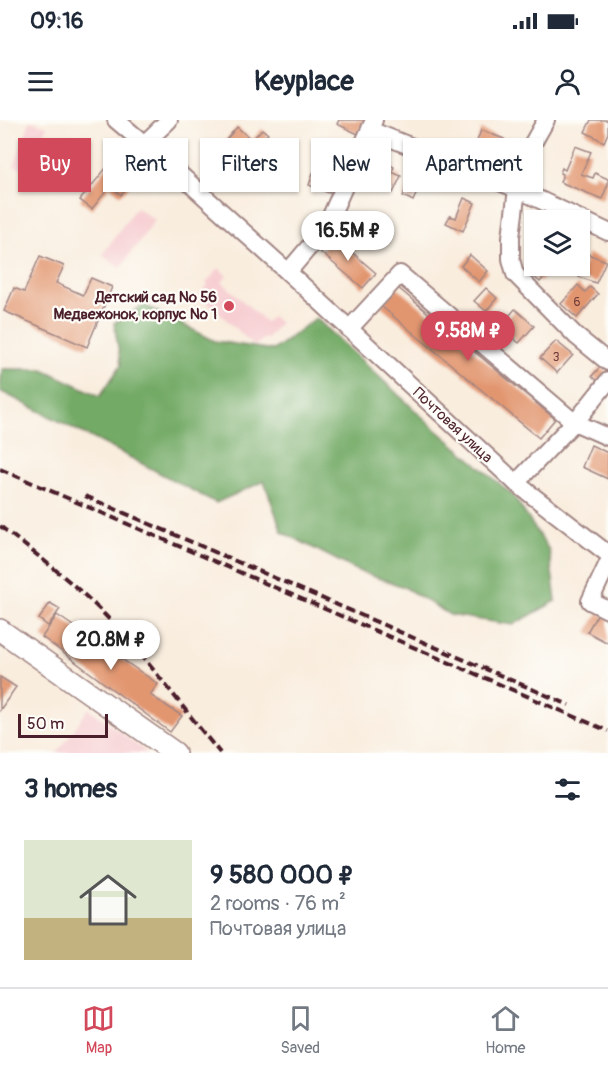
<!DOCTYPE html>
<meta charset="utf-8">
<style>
body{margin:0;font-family:Pangolin,sans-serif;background:#f6f6f7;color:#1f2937;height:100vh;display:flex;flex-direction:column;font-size:22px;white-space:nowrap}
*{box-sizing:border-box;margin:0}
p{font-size:20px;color:#747a83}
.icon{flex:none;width:33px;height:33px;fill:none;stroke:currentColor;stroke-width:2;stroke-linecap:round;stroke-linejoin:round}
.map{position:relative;height:633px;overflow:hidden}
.sheet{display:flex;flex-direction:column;background:#fff;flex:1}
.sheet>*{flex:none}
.guide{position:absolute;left:18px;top:18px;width:573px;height:54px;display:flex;gap:12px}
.fabs{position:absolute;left:524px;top:90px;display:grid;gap:12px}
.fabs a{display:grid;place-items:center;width:66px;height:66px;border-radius:0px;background:#fff;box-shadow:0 2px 4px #0004;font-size:30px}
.scale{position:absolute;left:18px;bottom:15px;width:90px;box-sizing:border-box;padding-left:6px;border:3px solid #4a1f2b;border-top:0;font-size:16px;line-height:21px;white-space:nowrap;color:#4a1f2b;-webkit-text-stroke:4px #fdfcf7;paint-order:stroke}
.price{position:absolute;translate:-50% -51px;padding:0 14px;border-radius:21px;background:#fff;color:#222;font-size:20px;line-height:39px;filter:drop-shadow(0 2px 3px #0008)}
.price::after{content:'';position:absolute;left:50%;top:36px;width:18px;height:14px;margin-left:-9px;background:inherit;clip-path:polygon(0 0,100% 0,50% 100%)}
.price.current{background:#d1495b;color:#fff}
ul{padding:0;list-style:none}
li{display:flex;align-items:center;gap:18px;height:150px;padding:0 24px}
li span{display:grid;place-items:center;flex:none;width:168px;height:120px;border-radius:0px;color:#555}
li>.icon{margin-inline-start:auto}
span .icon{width:72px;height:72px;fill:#fffc;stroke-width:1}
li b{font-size:26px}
h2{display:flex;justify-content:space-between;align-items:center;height:72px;padding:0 24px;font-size:26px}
.tag{padding:0 21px;border-radius:0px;background:#fff;box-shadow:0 2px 4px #0004;font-size:21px;line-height:54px}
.tag.current{background:#d1495b;color:#fff}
.status{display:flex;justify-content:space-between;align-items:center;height:42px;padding:0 30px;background:#fff;direction:ltr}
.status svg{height:16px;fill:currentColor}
header{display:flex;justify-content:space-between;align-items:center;height:78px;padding:0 24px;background:#fff;font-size:27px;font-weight:800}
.tabs{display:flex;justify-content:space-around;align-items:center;height:84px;border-top:2px solid #e0e1e3;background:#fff;font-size:16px;color:#747a83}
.tabs a{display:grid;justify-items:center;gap:3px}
.tabs .current{color:#d1495b}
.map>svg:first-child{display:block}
</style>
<div class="status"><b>09:16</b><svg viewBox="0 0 49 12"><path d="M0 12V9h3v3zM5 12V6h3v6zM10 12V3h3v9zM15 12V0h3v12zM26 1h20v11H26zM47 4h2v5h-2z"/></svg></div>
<header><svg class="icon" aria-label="menu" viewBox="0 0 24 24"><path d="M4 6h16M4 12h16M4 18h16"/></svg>Keyplace<svg class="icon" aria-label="person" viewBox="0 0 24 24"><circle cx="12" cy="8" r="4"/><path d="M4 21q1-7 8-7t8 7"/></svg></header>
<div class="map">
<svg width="608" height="633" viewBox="0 0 608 633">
<rect width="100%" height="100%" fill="#fdfcf7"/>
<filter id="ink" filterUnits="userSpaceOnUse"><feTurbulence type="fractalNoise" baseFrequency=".0167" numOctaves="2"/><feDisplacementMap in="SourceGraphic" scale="12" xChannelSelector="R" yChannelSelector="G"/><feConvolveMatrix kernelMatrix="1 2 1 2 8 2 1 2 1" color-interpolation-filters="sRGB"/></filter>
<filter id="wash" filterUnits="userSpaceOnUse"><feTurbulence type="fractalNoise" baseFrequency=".008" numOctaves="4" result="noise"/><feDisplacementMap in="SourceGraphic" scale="24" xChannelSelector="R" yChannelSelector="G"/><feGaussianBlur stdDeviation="1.35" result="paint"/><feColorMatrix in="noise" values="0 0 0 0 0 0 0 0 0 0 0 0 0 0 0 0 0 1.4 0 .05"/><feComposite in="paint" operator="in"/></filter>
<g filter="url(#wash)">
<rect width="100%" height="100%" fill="#f9edde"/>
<g fill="#f7cfd3">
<path d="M30,1L47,6L44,15L55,19L44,50L29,45L27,50L14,46Z"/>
<path d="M136,87L155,100L120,148L102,135Z"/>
<path d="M219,148L227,156L222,162L266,202L272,196L280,203L266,219L264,217L255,226L199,175L208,165L206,163Z"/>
<path d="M89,588L147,633H57Z"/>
</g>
<path fill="#73aa66" stroke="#5e6448" stroke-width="1.5" d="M144,185L215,221L273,230L316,198L431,305L513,375L549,430L556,481L513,505L450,495L404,467L358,451L282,412L264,361L216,383L118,331L0,271L2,249H43L100,276L121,245L114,203Z"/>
<g id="blocks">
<g fill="#e29670">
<path d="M339,0H365L358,14L337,4Z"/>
<path d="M591,0H608V13L604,22L585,12Z"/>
<path d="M237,7L252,20L262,9L268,14L266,16L278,26L281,24L288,30L278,41L294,54L282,69L276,64L278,61L258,45L256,48L251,43L253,41L233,24L231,26L225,21Z"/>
<path d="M481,10L504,19L499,32L476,24Z"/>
<path d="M575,26L591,32L581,54L593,58L595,53L608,59V64L602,79L560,62L563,54L560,53L562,48L565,50Z"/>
<path d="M381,34L389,38L386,43L394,47L392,52L401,56L393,73L381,67L383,63L361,53L369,36L378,40Z"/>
<path d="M107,47L130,65L121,75L110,66L92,89L80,80Z"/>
<path d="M326,48L338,54L329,73L309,65L313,53L322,56Z"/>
<path d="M412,57L422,61L413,81L403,76Z"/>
<path d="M464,78L475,83L463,111L446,103L450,96L456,98Z"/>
<path d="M333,116L376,153L363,168L320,132Z"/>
<path d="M588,134L606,141L596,163L579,157Z"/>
<path d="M470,135L488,151L479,162L461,146Z"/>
<path d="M40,136L64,146L56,163L83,175L91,158L112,167L87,227L4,191L14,168L24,172Z"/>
<path d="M534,143V146H545L550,151L540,162L527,151Z"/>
<path d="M578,165L585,172L590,167L598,174L577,198L561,184Z"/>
<path d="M397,167L555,299L539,318L381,186Z"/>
<path d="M486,168L497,178L486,191L474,181Z"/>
<path d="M515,189L534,206L519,223L500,207Z"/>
<path d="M556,221L573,235L557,253L540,238Z"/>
<path d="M600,247L607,253L599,262L592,256Z"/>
<path d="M591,325L608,333V359L582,347Z"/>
<path d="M50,483L60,489L48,506L39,499Z"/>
<path d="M598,493L608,498V523L587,512Z"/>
<path d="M57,495L158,564L150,575L182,596L170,612L42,517Z"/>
<path d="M0,557L16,567L0,590Z"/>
</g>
</g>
</g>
<g filter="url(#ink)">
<use href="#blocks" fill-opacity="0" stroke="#a28684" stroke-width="1.5"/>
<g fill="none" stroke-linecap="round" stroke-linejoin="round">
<g stroke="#a28684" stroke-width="20">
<g id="minor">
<path d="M116,0L174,49L288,152L516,363L608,434"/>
<path d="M546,0L533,23L517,69L511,117V139L515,154L576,216L608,242"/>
<path d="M370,10L517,69L608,112"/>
<path d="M143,25L169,0"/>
<path d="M288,152L326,107L374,0"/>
<path d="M349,209L400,154L574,302L608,317"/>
<path d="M516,363L581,295L608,261"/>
<path d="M608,443L590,481L608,490"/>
</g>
</g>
<g stroke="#a28684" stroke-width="24">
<path id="major" d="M0,510L175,633"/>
</g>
<use href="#minor" stroke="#fff" stroke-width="16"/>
<use href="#major" stroke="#fff" stroke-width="21"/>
<g stroke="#4a1f2b" stroke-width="4" stroke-dasharray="9 4.5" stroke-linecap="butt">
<path d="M0,349L608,611"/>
<path d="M85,376L569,585"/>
<path d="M0,406C36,434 73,462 105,495C147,538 182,587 220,633"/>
</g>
</g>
</g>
<circle fill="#d1495b" stroke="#fdfcf7" stroke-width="2" cx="229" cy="186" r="6"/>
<g text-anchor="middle" stroke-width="4.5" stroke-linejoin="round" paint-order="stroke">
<g font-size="12" fill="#703d3c">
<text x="577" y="186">6</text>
<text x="556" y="241">3</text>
</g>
<g font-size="15" font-weight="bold" fill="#4a1f2b" stroke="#fdfcf7" text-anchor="end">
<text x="217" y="182">Детский сад № 56<tspan x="217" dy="17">Медвежонок, корпус № 1</tspan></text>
</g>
<g font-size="15" fill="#4a1f2b" stroke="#fdfcf7">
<text transform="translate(453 305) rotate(43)" y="5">Почтовая улица</text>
</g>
</g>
</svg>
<div class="fabs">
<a><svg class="icon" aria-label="layers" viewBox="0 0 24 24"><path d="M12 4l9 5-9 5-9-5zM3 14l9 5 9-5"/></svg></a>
</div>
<div class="scale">50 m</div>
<b class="price" style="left:348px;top:142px">16.5M ₽</b>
<b class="price current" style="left:468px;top:242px">9.58M ₽</b>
<b class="price" style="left:111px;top:551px">20.8M ₽</b>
<div class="guide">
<a class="tag current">Buy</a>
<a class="tag">Rent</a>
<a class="tag">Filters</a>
<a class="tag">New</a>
<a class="tag">Apartment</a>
</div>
</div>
<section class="sheet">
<h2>3 homes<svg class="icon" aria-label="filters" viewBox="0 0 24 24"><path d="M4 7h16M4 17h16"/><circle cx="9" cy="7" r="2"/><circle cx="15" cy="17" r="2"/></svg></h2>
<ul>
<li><span style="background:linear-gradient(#dfe7d0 65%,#c2b280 0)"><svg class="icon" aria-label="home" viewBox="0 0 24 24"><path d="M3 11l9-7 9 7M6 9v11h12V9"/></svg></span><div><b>9 580 000 ₽</b><p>2 rooms · 76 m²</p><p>Почтовая улица</p></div></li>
</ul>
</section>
<nav class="tabs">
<a class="current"><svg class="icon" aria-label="map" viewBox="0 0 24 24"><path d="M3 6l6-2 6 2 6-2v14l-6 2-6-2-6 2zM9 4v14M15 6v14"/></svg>Map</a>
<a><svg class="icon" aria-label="saved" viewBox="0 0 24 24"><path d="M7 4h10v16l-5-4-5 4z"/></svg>Saved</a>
<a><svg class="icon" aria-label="home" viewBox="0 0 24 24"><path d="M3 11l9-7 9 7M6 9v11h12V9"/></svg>Home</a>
</nav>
